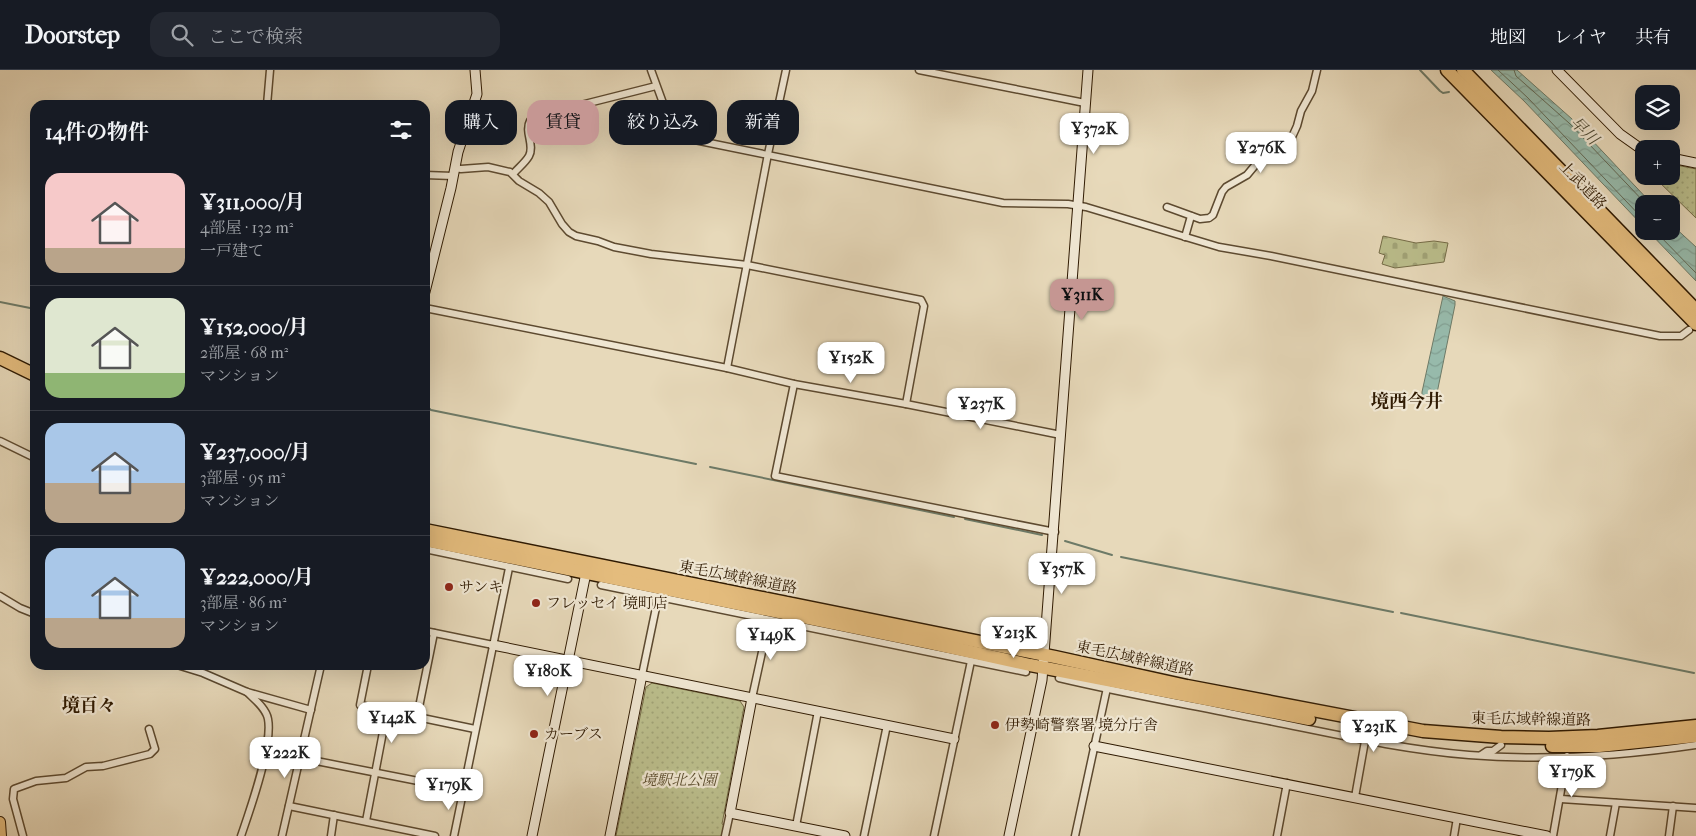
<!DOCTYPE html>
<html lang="ja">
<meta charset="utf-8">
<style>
body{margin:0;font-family:"IM FELL French Canon","Noto Serif JP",serif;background:#242831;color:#f1f3f6;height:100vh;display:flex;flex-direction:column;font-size:19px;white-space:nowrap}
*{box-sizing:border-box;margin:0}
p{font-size:16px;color:#9ea1a6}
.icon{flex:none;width:28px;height:28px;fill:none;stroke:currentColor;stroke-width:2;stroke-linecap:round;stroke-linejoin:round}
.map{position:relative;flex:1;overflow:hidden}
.panel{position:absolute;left:30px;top:30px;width:400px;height:570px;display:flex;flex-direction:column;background:#171b24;border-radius:15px;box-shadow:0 5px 20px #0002}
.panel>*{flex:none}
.guide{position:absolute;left:445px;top:30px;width:475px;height:45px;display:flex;gap:10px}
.controls{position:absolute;left:1635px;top:15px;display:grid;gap:10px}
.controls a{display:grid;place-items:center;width:45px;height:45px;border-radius:10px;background:#171b24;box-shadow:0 5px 20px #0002;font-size:25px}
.price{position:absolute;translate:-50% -42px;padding:0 11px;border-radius:10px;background:#fff;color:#222;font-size:16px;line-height:32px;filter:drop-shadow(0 1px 2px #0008)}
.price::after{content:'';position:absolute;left:50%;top:30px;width:15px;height:11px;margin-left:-8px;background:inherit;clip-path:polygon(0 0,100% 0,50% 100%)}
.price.selected{background:#c59692;color:#111}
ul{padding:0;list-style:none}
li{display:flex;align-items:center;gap:15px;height:125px;padding:0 15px}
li+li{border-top:1px solid #363941}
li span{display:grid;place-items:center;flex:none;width:140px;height:100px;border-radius:15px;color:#555}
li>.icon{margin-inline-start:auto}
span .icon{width:60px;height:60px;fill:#fffc;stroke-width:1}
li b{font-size:21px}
h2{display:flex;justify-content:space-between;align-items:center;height:60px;padding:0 15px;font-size:21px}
.chip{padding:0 18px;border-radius:15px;background:#171b24;box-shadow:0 5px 20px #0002;font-size:18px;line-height:45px}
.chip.selected{background:#c59692;color:#111}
header{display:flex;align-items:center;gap:30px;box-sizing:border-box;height:70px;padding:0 25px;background:#171b24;border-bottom:1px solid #363941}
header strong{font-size:24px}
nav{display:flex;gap:28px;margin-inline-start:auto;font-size:18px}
.search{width:350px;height:45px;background:#242831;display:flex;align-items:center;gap:12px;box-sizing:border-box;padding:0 18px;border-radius:15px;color:#9ea1a6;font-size:19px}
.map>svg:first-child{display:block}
</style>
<header>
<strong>Doorstep</strong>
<div class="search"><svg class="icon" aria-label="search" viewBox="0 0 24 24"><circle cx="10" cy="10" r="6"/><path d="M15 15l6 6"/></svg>ここで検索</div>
<nav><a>地図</a><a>レイヤ</a><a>共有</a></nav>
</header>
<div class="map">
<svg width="1696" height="766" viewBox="0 0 1696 766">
<defs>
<pattern id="grass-dots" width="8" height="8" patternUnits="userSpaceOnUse" patternTransform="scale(1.25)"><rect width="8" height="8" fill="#bbbe8c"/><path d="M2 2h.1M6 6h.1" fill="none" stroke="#a1a377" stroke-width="1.8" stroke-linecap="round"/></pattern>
<pattern id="cemetery-stones" width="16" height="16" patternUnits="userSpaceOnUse" patternTransform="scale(1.25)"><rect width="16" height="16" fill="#bbbe8c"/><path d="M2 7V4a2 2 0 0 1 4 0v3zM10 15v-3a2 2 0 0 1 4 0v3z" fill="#a1a377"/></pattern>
<pattern id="water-waves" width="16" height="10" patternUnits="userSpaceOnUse" patternTransform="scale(1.25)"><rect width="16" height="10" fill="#97baab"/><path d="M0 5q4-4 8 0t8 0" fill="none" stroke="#829f92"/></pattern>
</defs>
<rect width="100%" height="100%" fill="#e7d9ba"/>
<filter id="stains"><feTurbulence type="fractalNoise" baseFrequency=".004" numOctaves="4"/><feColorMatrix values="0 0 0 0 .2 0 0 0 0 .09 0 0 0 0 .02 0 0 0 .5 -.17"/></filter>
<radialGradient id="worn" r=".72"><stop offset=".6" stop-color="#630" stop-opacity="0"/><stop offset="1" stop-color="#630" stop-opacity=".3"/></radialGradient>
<g fill="url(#grass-dots)" stroke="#756c47">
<path d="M1671,94L1696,99V148L1653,106H1671Z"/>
<path d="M652,613L740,631L744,637L722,754L724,755L722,766H616L646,617Z"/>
</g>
<path fill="url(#cemetery-stones)" stroke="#756c47" d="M1383,166L1416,173L1434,171L1448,173L1444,192L1395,198L1382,194L1385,185L1379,183Z"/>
<g fill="url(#water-waves)" stroke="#6d7a67">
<path d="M1491,0H1517L1572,49L1652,134H1644V157L1524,31Z"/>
<path d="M1671,154L1696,177V211L1648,161H1671Z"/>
<path d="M1443,226L1455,231V235L1436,328L1422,325V322Z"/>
</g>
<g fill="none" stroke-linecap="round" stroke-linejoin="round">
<g stroke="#636a56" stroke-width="1">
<path d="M1498,0L1528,28L1644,150"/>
<path d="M1514,0L1516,6L1569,53L1646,134"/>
<path d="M1655,161L1696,203"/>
</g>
<g stroke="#6d7a67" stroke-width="2">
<path d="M1420,0L1440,21L1443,23L1449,22"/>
<path d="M0,232L35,239"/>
<path d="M425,335L431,340L696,394"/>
<path d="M710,397L954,447"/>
<path d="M965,449L1042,465"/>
<path d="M1065,471L1112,485"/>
<path d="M1121,487L1393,542"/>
<path d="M1401,543L1694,603"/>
</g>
<g stroke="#5d4a30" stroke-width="9">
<g id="street">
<path d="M651,0L675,66L1003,133L1068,134L1086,137L1219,177L1271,186L1660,266H1681L1689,260"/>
<path d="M919,0L1085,33"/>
<path d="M267,35L270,0"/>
<path d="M455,98L461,99L488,97L510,102L519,111L539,123L549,132L562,154L569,162L576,166L598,171L614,177L651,184L747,195L921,230L924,236L906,334"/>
<path d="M513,104C518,98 525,93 529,86C535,75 524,62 530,51L549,43L656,16"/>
<path d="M425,105L453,106"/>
<path d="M1167,137L1200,149L1209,148L1213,145L1222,122L1226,117L1247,105L1267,81L1292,67L1297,56L1301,41L1312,21L1317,0"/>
<path d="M1185,167L1191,146"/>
<path d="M425,238L727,298L794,314L906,334L1061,365"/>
<path d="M727,298L768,84L786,0"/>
<path d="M794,314L775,406L1055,462"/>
<path d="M0,371L35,388"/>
<path d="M425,479L568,509"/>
<path d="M601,515L1026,602"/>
<path d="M0,526L20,538L35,544"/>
<path d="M425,561L493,575"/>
<path d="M177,595L203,603L247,622L311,640"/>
<path d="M368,595L360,635L475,659"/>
<path d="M642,605L658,528"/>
<path d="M1059,608C1122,623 1185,634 1249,647C1322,661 1395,679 1469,685C1544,691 1622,686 1696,675"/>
<path d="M752,628L769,550"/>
<path d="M417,647L434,563"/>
<path d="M1481,685L1487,681H1493L1501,675"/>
<path d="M301,688L464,720"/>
<path d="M1355,727L1365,671"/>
<path d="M1561,729L1696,738"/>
<path d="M289,736L435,766"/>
<path d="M366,751L387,641"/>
<path d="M796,756L818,641"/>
<path d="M23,766L13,729L14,719L36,711L66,708L86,697L103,696L150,684L155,679L149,659"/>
<path d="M241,766C250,740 273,675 268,649C266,638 254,629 247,622"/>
<path d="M282,766L321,595"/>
<path d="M331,766L334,745"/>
<path d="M454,766L509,498"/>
<path d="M725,766L730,743"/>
<path d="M864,766L887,655"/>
<path d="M934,766L971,591"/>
<path d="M1075,766L1107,618"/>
<path d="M1277,766L1287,713"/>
<path d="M1454,766L1457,748"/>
<path d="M1553,766L1567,686"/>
<path d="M1610,766L1616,733"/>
<path d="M1669,766L1673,736"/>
</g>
</g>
<g stroke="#2f1a02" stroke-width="11">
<g id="secondary">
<path d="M1557,0L1620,64L1644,81"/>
<path d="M1671,88L1696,93"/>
<path d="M425,222L451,118L458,82L477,24L475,0"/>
<path d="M493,575L954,669"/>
<path d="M752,628L730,743L845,766"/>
<path d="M1094,676L1547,766"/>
<path d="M532,766L587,498"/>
<path d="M610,766L642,605"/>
<path d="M1009,766L1042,610L1088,0"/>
</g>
</g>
<g stroke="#2f1a02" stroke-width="12">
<path id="primary" d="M0,752L1,766"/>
</g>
<g stroke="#2f1a02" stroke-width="15">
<g id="highway">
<path d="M1447,0L1696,254"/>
<path d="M1463,0L1696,240"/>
<path d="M0,288L35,305"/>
<path d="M425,460L1055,587L1187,616L1423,661L1501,667L1549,668L1598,666L1696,656"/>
<path d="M425,470L931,573L1030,595L1309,649"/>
<path d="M1552,676H1599L1696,666"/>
</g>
</g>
<use href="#street" stroke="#efe6d2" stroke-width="6"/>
<use href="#secondary" stroke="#efe6d2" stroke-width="9"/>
<use href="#primary" stroke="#e4bc7d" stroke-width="10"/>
<use href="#highway" stroke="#e4bc7d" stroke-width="12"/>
</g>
<g fill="#8f2418" stroke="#efe6d2" stroke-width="2">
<circle cx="449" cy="517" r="5"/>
<circle cx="536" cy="533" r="5"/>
<circle cx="995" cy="655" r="5"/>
<circle cx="534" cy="664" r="5"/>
</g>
<g text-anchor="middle" stroke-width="4.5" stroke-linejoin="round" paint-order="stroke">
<g font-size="15" fill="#2f1a02" stroke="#efe6d2">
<text transform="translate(1583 115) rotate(46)" y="5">上武道路</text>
<text transform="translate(738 507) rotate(11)" y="5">東毛広域幹線道路</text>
<text transform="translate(1135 588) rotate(12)" y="5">東毛広域幹線道路</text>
<text transform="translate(1531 649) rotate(1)" y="5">東毛広域幹線道路</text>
</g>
<g font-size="15" fill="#2f1a02" stroke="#efe6d2" text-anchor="start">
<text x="459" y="522">サンキ</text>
<text x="546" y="538">フレッセイ 境町店</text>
<text x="1005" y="660">伊勢崎警察署 境分庁舎</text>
<text x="544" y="669">カーブス</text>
</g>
<g font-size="15" font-style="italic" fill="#594b2b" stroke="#efe6d2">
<text x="679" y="715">境駅北公園</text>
</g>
<g font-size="16" font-style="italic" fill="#4e4a35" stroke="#efe6d2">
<text transform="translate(1585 60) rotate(45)" y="6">早川</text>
</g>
<g font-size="18" font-weight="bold" fill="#2f1a02" stroke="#efe6d2">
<text x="1407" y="337">境西今井</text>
<text x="89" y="641">境百々</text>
</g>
</g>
<rect width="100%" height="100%" filter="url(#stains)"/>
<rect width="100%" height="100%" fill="url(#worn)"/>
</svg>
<div class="controls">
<a><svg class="icon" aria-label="layers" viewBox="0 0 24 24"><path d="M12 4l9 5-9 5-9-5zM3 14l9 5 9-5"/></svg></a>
<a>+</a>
<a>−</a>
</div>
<b class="price" style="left:1094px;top:85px">¥372K</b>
<b class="price" style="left:1261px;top:104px">¥276K</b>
<b class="price selected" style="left:1082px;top:251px">¥311K</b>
<b class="price" style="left:851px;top:314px">¥152K</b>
<b class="price" style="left:981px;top:360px">¥237K</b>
<b class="price" style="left:1062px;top:525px">¥357K</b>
<b class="price" style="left:1014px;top:589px">¥213K</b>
<b class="price" style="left:771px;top:591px">¥149K</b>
<b class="price" style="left:548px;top:627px">¥180K</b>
<b class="price" style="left:392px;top:674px">¥142K</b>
<b class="price" style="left:1374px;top:683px">¥231K</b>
<b class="price" style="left:285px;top:709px">¥222K</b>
<b class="price" style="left:1572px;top:728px">¥179K</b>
<b class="price" style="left:449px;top:741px">¥179K</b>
<div class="guide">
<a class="chip">購入</a>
<a class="chip selected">賃貸</a>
<a class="chip">絞り込み</a>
<a class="chip">新着</a>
</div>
<section class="panel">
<h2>14件の物件<svg class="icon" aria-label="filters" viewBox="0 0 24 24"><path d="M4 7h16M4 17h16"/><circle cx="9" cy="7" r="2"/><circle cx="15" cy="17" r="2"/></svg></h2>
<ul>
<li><span style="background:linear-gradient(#f6c9c9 75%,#b9a48a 0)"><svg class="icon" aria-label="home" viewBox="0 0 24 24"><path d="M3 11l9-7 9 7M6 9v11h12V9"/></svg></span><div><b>¥311,000/月</b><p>4部屋 · 132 m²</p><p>一戸建て</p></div></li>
<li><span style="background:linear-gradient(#dfe7d0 75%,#8fb573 0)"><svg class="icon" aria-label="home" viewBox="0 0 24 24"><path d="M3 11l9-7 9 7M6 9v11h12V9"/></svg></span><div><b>¥152,000/月</b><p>2部屋 · 68 m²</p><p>マンション</p></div></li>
<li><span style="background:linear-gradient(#a9c7e8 60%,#b9a48a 0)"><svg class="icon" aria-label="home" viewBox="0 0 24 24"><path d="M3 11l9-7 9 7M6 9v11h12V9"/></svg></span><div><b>¥237,000/月</b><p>3部屋 · 95 m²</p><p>マンション</p></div></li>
<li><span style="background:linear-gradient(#a9c7e8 70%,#b9a48a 0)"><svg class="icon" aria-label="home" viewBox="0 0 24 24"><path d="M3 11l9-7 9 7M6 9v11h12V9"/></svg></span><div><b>¥222,000/月</b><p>3部屋 · 86 m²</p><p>マンション</p></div></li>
</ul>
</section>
</div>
